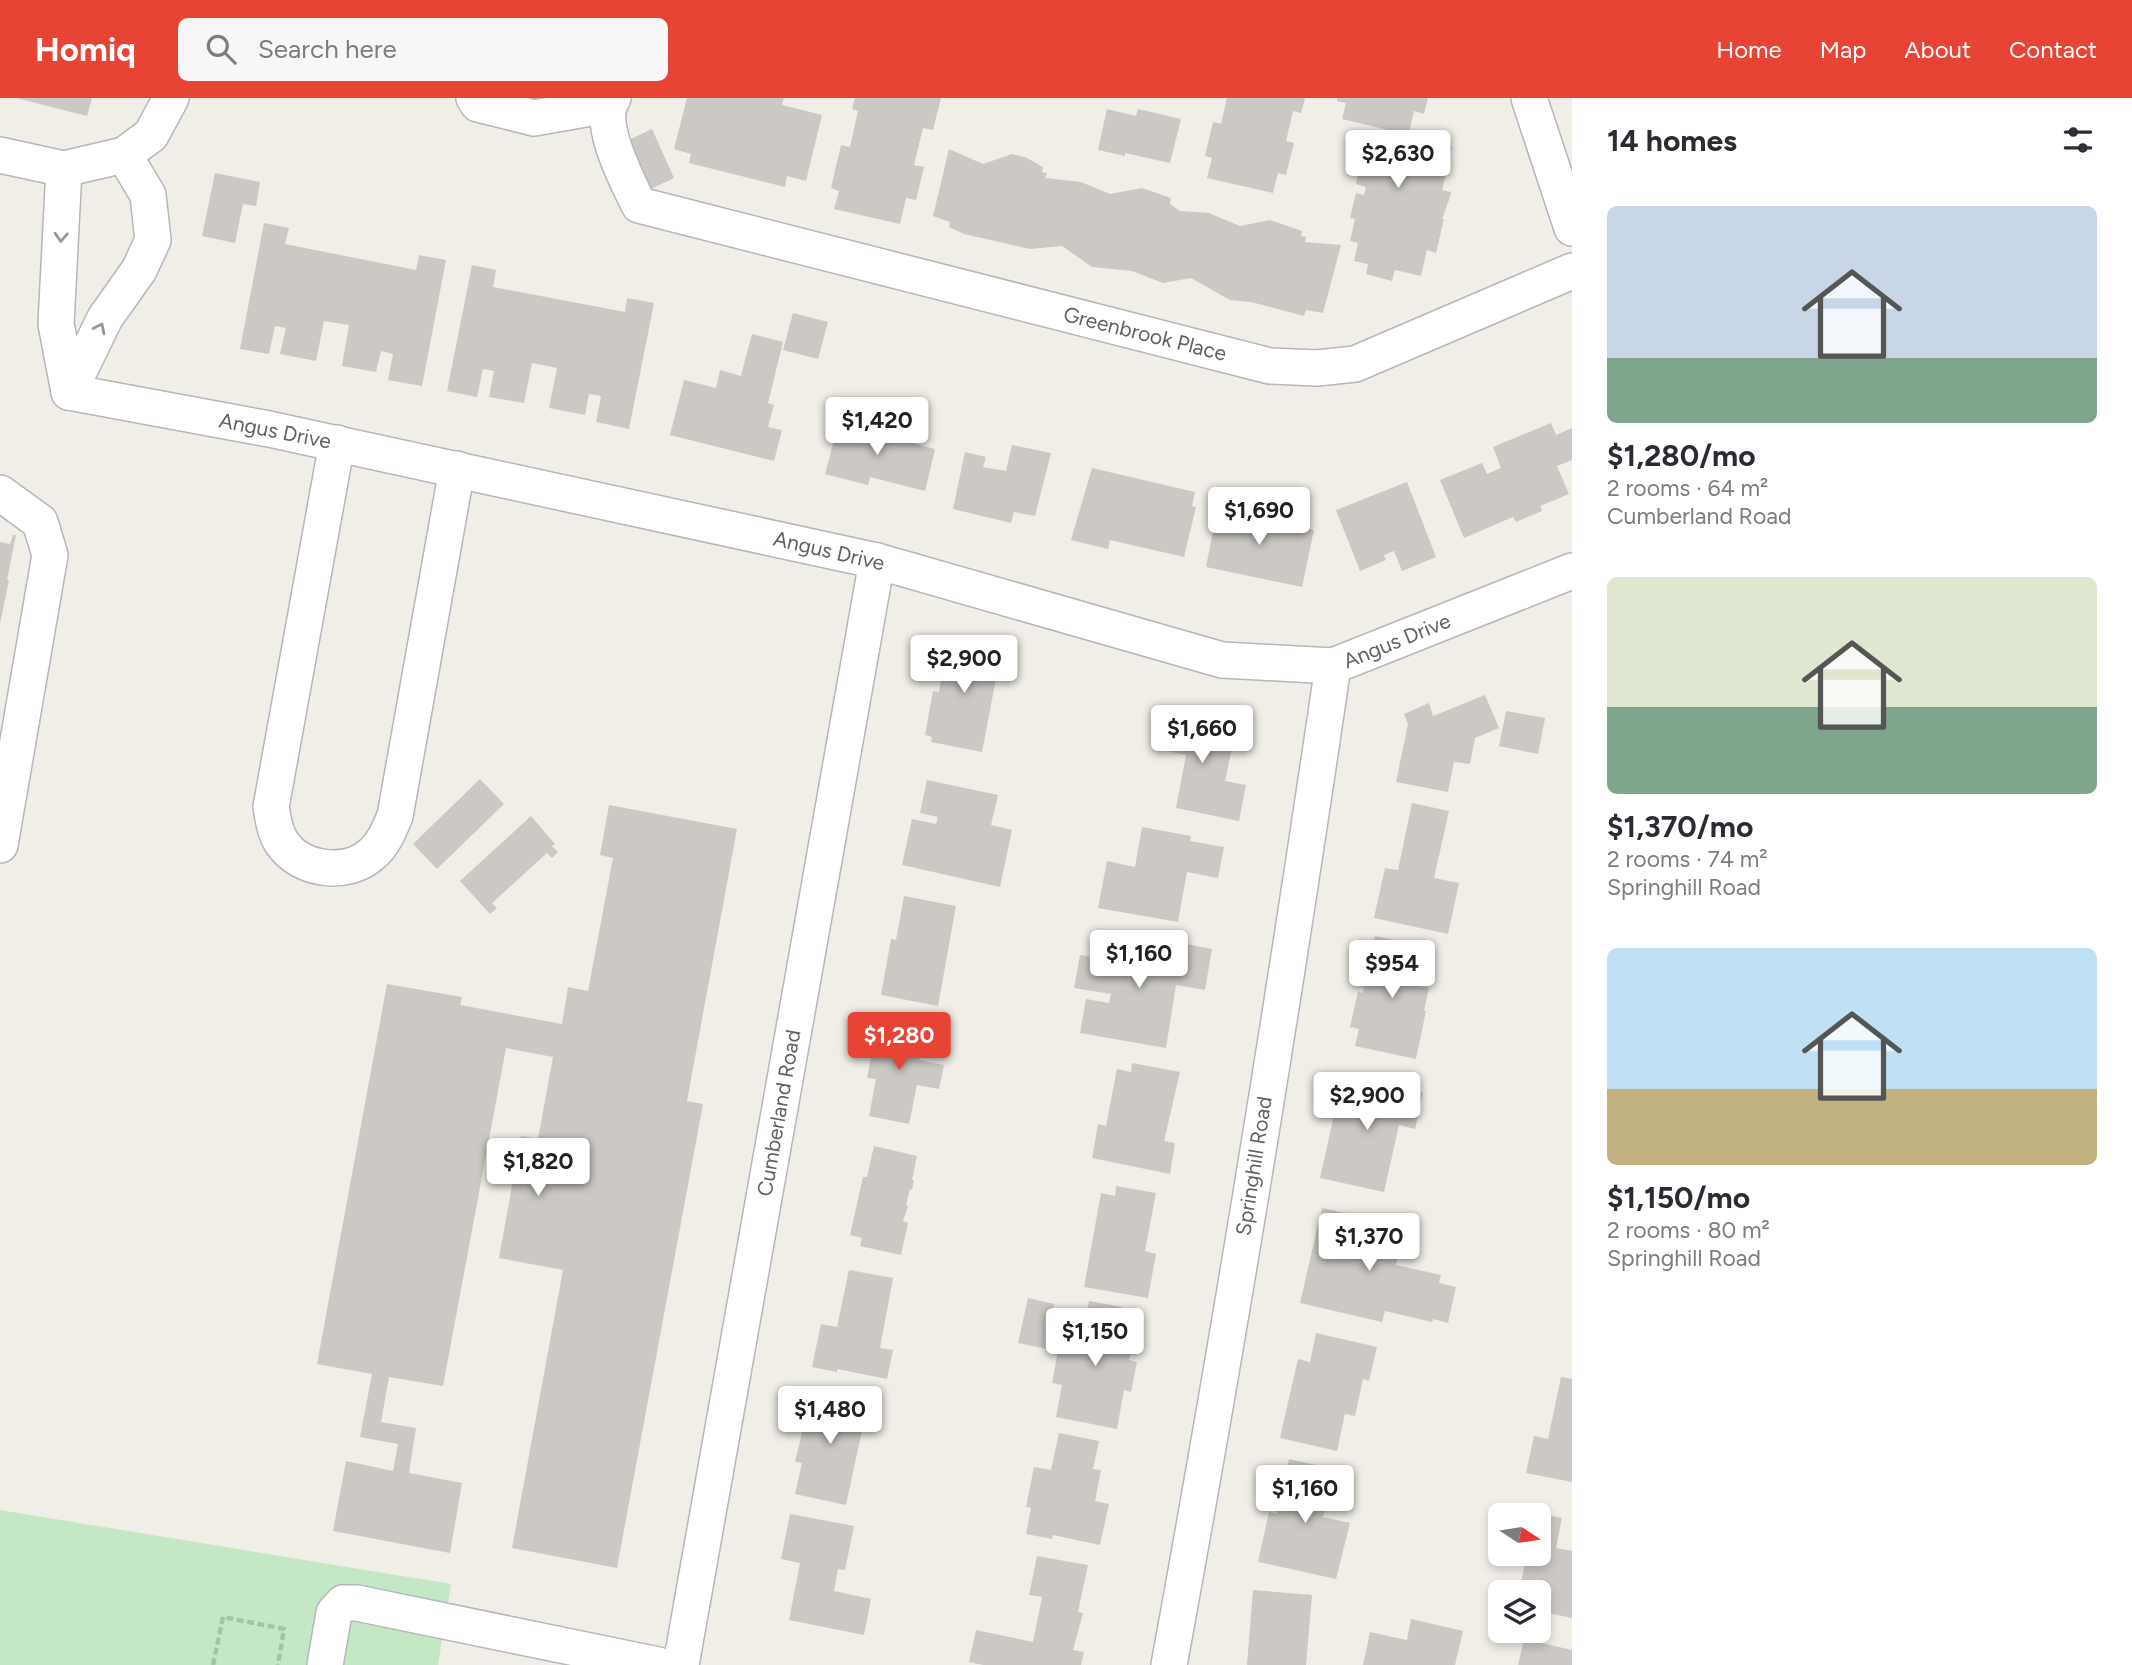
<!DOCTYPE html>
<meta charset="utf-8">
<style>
body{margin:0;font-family:Figtree,sans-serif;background:#f7f7f7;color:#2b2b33;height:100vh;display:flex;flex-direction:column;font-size:26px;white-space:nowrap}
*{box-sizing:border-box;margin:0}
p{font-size:23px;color:#7c7c81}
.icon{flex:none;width:38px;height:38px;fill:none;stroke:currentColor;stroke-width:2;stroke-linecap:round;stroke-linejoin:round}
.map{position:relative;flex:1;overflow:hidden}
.side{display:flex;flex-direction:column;background:#fff;width:560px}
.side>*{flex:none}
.needle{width:46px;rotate:102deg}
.tools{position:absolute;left:1488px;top:1405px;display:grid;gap:14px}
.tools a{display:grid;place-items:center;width:63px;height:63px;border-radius:10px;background:#fff;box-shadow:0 4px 10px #0003;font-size:35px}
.price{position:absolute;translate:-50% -60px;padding:0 16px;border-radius:7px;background:#fff;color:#222;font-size:23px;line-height:46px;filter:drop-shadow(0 2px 4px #0008)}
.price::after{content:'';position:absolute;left:50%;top:42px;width:21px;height:16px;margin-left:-10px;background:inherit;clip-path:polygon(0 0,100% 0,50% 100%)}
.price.on{background:#e74436;color:#fff}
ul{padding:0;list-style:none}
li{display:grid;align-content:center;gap:14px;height:371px;padding:0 35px}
li span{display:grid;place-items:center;height:217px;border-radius:10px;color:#555}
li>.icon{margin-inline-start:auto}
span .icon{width:126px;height:126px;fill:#fffc;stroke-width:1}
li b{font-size:30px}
h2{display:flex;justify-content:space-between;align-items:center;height:84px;padding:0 35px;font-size:30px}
header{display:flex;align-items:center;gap:42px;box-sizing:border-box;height:98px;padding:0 35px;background:#e74436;color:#fff}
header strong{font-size:33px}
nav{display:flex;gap:38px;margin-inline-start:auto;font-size:24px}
.search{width:490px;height:63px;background:#f7f7f7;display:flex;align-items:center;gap:18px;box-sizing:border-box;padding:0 24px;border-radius:10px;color:#7c7c81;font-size:26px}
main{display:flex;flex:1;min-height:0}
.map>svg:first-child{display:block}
</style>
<header>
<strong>Homiq</strong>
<div class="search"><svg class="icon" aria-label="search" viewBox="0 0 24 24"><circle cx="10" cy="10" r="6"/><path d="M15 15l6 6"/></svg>Search here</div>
<nav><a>Home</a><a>Map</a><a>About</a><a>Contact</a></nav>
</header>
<main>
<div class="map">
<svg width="1572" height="1567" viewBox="0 0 1572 1567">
<rect width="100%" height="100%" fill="#f0eee7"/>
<path fill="#c4e7c4" d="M0,1412L451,1486L438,1567H0Z"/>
<g fill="#ccc9c4">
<path d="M16,0H92L87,18Z"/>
<path d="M687,0H784L782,7L822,17L806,83L787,78L785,89L689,65L691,56L674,51Z"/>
<path d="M855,0H941L933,32L923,30L914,67L924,69L916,102L906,100L900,126L834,111L839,93L831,90L841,47L850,49L858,13L852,11Z"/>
<path d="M1227,0H1305L1301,15L1293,13L1286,43L1294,45L1286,77L1278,75L1273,95L1207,80L1212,60L1205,58L1213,24L1221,26Z"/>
<path d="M1337,0H1428L1424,16L1414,13L1408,38L1452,49L1442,92L1451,94L1450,99L1442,121H1444L1436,155L1427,152L1421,178L1395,172L1392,183L1366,176L1368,166L1354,163L1358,145L1350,143L1355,121L1350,120L1356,95L1364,97L1366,89L1356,86L1361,64L1371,66L1377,39L1386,40L1388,32L1342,21L1346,5L1337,3Z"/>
<path d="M1107,11L1136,18L1138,11L1181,21L1170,65L1125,55V58L1098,52Z"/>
<path d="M652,31L674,80L651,91L629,42Z"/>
<path d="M949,51L983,66L1012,56L1025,59L1043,69L1042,74L1047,75L1045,80L1081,84L1110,96L1142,90L1171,100L1170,106L1180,113L1209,115L1240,128L1270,122L1302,133L1301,138L1306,139L1305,144L1341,147L1323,215L1306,212L1304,218L1251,204L1230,202L1191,180L1163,185L1132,173L1092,169L1062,148L1030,151L964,136L949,129L950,124L933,118Z"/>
<path d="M215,75L260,84L256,108L243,106L235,145L202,138Z"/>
<path d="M264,125L289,130L285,146L416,172L419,157L446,162L422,288L388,282L393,256L381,253L376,274L342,268L349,227L324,223L316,263L280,256L286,230L275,228L269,256L240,251Z"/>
<path d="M472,167L496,172L493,189L625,214L627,200L654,205L629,331L596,324L601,298L589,296L585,317L549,310L557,270L532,265L524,305L489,299L494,273L483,271L477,299L447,293Z"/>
<path d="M793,215L828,224L818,261L783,252Z"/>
<path d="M752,236L783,244L768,305L774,307L768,329L782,332L774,363L670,337L684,282L716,290L720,272L741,278Z"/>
<path d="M841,316L874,325L872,335L935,351L925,393L870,379L868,387L825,376Z"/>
<path d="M1551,325L1556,337L1572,330V362L1557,368L1569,396L1540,408L1542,413L1516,424L1513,419L1464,440L1440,382L1482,365L1487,376L1501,370L1493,349Z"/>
<path d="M1012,347L1051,355L1035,418L1014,414L1011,425L953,411L965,354L986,359L983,369L1006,373Z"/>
<path d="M1092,370L1195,394L1192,408L1196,409L1184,459L1110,442L1108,451L1071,442Z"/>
<path d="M1407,384L1436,459L1402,473L1394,453L1384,457L1386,462L1360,473L1336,412Z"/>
<path d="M1232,403L1248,406L1245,418L1314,432L1302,489L1206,469L1217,412L1230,415Z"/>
<path d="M13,437H16L7,482H9L0,526V444L10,446Z"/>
<path d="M948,539L1002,549L982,654L931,644L932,639L925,637L933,593L939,594Z"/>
<path d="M1485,597L1499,630L1475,640L1470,666L1454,664L1448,694L1396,684L1408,626L1404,616L1429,605L1433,618Z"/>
<path d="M1161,612L1194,619V622L1236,631L1225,683L1246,687L1239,723L1176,710L1186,657L1153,650Z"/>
<path d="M1506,613L1545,620L1538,656L1499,648Z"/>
<path d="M480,681L504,706L437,771L413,746Z"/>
<path d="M927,682L998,697L991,727L1012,732L1000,789L902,767L912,721L936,726L938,719L920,715Z"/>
<path d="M1412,705L1449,713L1434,780L1459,785L1448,836L1374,820L1385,770L1398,772Z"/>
<path d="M609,707L737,731L687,1003L703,1006L617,1470L512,1450L563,1172L499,1160L521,1038L538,1041L553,959L506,950L443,1288L389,1279L381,1324L416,1330L409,1375L462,1385L450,1455L333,1433L346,1363L393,1373L398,1346L360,1339L372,1276L317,1266L387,886L462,899L460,907L562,926L568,889L588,893L613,760L600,757Z"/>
<path d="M531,718L555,746L552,748L558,754L552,760L547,755L492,805L497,810L490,816L460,783Z"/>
<path d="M1142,729L1191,738L1190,743L1224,749L1218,780L1187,774L1178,824L1098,810L1107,763L1135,769Z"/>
<path d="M904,798L956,808L938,908L881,897L891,841L896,842Z"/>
<path d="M1375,838L1425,848L1417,888L1429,890L1424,913H1426L1416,961L1355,948L1359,931L1350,929L1358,894L1363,895Z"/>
<path d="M1120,843L1170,851L1171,843L1212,851L1205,892L1176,887L1166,950L1080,935L1086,901L1109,905L1111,896L1074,890L1080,857L1117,863Z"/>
<path d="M878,923L925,933L919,962L944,967L939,991L917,987L909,1026L869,1018L876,981L867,980Z"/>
<path d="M1132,965L1180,974L1164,1043L1175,1045L1170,1076L1092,1060L1098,1026L1106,1028L1117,971L1131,974Z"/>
<path d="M1343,977L1423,995L1415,1031L1399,1027L1384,1094L1320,1080Z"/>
<path d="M874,1048L917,1058L912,1082H914L912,1092L910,1091L906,1107L908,1108L903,1123L908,1125L901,1157L860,1148L862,1140L850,1137L863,1079H867Z"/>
<path d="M1116,1088L1156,1095L1145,1153L1156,1156L1148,1200L1084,1189L1101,1095L1115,1098Z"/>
<path d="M1322,1110L1391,1125L1388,1138L1402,1141L1396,1167L1441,1177L1439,1185L1456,1189L1448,1225L1433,1221L1432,1224L1385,1213L1382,1224L1300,1205Z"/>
<path d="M849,1172L893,1180L880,1250L893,1252L887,1281L837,1271V1274L812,1269L821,1226L837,1229Z"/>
<path d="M1028,1200L1054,1206L1047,1251L1018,1245Z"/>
<path d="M1089,1203L1122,1209L1120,1221L1125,1223L1120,1246L1132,1249L1129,1262L1137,1264L1131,1294L1124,1292L1117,1331L1056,1319L1062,1287L1052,1285L1058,1253L1068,1255L1076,1212L1087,1215Z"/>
<path d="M1316,1235L1377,1249L1369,1283L1363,1281L1355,1318L1345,1316L1337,1353L1280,1340L1298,1261L1310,1264Z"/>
<path d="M1561,1279L1572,1281V1384L1526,1375L1534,1338L1548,1341Z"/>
<path d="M820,1290L865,1300L862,1312L866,1314L846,1407L795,1396L802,1365L795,1364L810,1301L817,1303Z"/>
<path d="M1059,1335L1099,1343L1093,1371L1101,1372L1095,1403L1109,1406L1100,1447L1053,1437L1052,1441L1026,1436L1031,1410L1026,1409L1034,1369L1051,1372Z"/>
<path d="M1289,1361L1334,1371L1323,1419L1350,1425L1336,1481L1258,1464L1269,1414L1277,1416Z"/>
<path d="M1523,1412L1562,1420L1556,1450L1572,1453V1520L1538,1513V1494H1519L1525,1466L1513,1464L1514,1456H1538V1418H1522Z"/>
<path d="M790,1416L854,1428L845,1472L838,1471L834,1493L871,1501L864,1537L789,1522L800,1465L781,1461Z"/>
<path d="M1037,1458L1088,1467L1078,1514L1083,1515L1073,1552L1084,1554L1081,1567H983L969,1564L976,1532L1033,1544L1042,1499L1029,1497Z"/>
<path d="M1253,1492L1312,1497L1306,1567H1247Z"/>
<path d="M1411,1521L1463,1533L1455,1567H1363L1370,1534L1407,1542Z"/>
<path d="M1524,1541L1572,1552V1567H1518Z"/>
</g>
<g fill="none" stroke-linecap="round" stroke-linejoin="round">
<g stroke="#b4b7bb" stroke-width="38">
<g id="minor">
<path d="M474,0L478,6L534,20L608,7"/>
<path d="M613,0C596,25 627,82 639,107L1270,268L1317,270L1355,266L1572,173"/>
<path d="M1529,0L1572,130"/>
<path d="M0,57L64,71L124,57L151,37L171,0"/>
<path d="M64,71L56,226L69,294L105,220L139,172L153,142L148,97L124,57"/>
<path d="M69,294L269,331L877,463L1222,562L1333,568L1572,473"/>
<path d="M337,345L271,709C273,721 275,735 282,745C301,773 348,779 373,755C384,745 389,732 395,718L457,371"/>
<path d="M0,395L40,424L50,457L0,747"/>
<path d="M325,1567L334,1515L343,1505H357L658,1567"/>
<path d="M681,1567L877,463"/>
<path d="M1169,1567C1230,1235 1284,902 1333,568"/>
</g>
</g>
<path stroke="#9dc7a9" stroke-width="4.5" stroke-dasharray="7 3.5" stroke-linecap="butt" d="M213,1567L223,1519L284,1531L278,1567"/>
<use href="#minor" stroke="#fff" stroke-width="35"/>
</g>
<defs><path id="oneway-chevron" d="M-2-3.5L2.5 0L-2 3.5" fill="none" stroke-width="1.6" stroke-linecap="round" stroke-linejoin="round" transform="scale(1.75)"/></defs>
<g stroke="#96999c">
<use href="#oneway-chevron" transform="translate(61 139) rotate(93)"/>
<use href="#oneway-chevron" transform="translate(100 230) rotate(-64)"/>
</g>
<g text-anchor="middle" stroke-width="5" stroke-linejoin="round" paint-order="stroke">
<g font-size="21" fill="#5e6267" stroke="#fff">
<text transform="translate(1145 236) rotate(14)" y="7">Greenbrook Place</text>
<text transform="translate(275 333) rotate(11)" y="7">Angus Drive</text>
<text transform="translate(829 453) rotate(13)" y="7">Angus Drive</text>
<text transform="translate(1397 543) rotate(-22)" y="7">Angus Drive</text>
<text transform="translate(779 1015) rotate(-80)" y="7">Cumberland Road</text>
<text transform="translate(1254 1068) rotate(-81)" y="7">Springhill Road</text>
</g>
</g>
</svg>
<div class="tools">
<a><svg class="needle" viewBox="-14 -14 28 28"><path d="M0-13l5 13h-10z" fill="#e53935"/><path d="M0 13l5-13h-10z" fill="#7c7c81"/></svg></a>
<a><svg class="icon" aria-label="layers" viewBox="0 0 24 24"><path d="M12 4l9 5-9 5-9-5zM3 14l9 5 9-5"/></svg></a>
</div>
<b class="price" style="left:1398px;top:92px">$2,630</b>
<b class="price" style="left:877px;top:359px">$1,420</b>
<b class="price" style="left:1259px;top:449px">$1,690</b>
<b class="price" style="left:964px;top:597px">$2,900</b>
<b class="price" style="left:1202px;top:667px">$1,660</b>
<b class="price" style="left:1139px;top:892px">$1,160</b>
<b class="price" style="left:1392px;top:902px">$954</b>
<b class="price on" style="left:899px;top:974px">$1,280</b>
<b class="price" style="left:1367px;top:1034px">$2,900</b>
<b class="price" style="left:538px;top:1100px">$1,820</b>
<b class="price" style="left:1369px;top:1175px">$1,370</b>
<b class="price" style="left:1095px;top:1270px">$1,150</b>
<b class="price" style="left:830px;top:1348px">$1,480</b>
<b class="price" style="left:1305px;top:1427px">$1,160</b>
</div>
<section class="side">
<h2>14 homes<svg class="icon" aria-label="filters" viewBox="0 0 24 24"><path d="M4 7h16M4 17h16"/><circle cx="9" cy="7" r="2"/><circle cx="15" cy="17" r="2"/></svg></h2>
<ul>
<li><span style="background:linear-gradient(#c9d6e8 70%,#7fa58c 0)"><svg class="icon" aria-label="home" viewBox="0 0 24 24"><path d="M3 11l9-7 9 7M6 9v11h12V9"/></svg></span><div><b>$1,280/mo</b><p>2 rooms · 64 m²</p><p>Cumberland Road</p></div></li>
<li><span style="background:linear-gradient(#dfe7d0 60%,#7fa58c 0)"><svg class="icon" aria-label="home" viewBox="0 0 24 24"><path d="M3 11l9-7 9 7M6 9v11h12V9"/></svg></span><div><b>$1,370/mo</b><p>2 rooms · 74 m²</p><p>Springhill Road</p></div></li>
<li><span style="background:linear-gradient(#bfe0f5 65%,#c2b280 0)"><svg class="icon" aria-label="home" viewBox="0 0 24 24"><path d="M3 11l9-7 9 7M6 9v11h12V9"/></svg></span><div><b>$1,150/mo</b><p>2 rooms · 80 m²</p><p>Springhill Road</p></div></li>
</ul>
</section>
</main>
